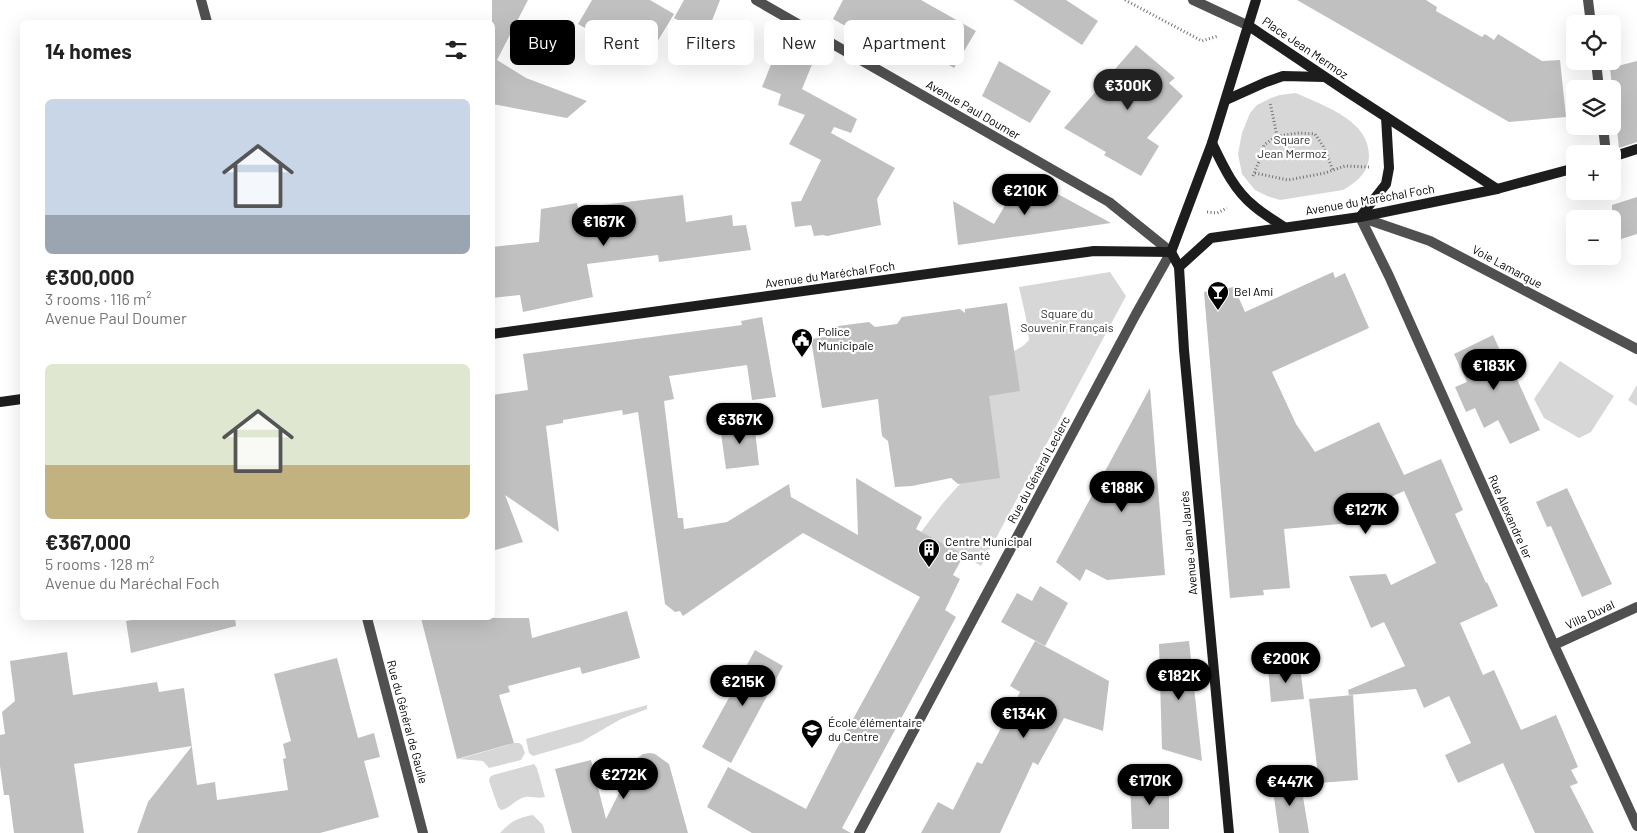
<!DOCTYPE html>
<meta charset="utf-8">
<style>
body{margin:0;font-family:Barlow,sans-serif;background:#f2f2f2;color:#222;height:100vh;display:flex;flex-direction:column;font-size:19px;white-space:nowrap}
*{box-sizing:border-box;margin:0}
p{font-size:16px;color:#767676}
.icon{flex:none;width:28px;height:28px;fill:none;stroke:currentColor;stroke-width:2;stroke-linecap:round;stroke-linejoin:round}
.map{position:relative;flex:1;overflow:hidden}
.sheet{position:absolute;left:20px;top:20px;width:475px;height:600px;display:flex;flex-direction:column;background:#fff;border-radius:8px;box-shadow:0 5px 20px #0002}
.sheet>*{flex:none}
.hud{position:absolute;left:510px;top:20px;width:475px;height:45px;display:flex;gap:10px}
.tools{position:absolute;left:1566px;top:15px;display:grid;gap:10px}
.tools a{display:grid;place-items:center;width:55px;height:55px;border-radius:8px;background:#fff;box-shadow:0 5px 20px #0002;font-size:25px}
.price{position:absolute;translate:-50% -42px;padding:0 11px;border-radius:18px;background:#000;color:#fff;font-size:16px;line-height:32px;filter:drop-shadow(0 1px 2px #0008)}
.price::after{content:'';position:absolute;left:50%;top:30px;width:15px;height:11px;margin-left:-8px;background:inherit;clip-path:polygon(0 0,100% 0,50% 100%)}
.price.on{background:#222;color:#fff}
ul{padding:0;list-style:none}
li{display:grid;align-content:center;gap:10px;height:265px;padding:0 25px}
li span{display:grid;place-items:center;height:155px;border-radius:8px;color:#555}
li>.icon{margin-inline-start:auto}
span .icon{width:90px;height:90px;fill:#fffc;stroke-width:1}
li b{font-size:21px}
h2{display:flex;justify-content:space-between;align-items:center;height:60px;padding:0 25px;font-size:21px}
.chip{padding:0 18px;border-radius:8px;background:#fff;box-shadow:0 5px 20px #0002;font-size:18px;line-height:45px}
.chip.on{background:#000;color:#fff}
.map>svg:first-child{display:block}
</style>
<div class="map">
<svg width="1637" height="833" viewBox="0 0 1637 833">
<rect width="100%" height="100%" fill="#fff"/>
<g fill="#d7d7d7">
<path d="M1296,93C1322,105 1369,120 1369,155C1369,172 1357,182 1343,190L1280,200L1267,196L1255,190L1242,174L1238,154L1242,133L1250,113L1257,105L1271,98L1280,95Z"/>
<path d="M1110,272L1126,296L981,566L963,555L921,532L943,503L960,484L968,431L1014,351L1023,346L1029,340L1026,318L1019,287Z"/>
<path d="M1560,361L1614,396L1591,432L1579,438L1544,418L1534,399Z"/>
<path d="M1637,385V406L1628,400Z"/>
<path d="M647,705V709L621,719L581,742L533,756L529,753L526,739Z"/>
<path d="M514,743H519L522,745L525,753L521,760L489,768L483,761L459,759Z"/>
<path d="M534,764L537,768L545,797C539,799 532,796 525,797C516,799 509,809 501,810L498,807L489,781L490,777L493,775Z"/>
<path d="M533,815L543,825L545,833H500C509,822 520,817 533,815Z"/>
</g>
<g fill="#c0c0c0">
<path d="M492,0H528L497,60L526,78L587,101L567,118L492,104Z"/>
<path d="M592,0H650L674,14L645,62L578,24Z"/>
<path d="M684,0H720L706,36L674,18Z"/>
<path d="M843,0H921L976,31L954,68L915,45L906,60L833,19Z"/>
<path d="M1013,0H1066L1098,21L1082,45Z"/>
<path d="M1297,0H1426L1437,7L1436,11L1482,37L1485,34L1494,40L1498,34L1542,61L1560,60L1566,117L1509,122Z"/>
<path d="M782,37L815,57L802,89L857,119L851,133L834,127L831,133L895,168L877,199L881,225L827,236L823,235L814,236L811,225L795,227L791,202L801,201L821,160L789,144L805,115L778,105L781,94L762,87Z"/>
<path d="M1136,45L1175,78L1169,83L1183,96L1147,138L1159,146L1141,176L1104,155L1106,152L1064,128Z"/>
<path d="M999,61L1051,91L1030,123L982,96Z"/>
<path d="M1637,61V142L1619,148L1610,68Z"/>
<path d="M1023,175L1111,223L958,245L953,201L994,224Z"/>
<path d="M683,195L686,222L732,215L733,226L746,225L751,250L659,262L658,255L587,264L593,297L523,312L520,295L492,298V247L539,242L541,209L577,203L578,208Z"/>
<path d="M1637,197V234L1612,242V205Z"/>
<path d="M1333,272L1335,278L1345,273L1369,328L1272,372L1296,424L1315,452L1379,422L1404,475L1441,459L1463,510L1455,514L1486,583L1487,582L1498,606L1460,623L1483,675L1494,670L1521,730L1556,715L1578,767L1571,770L1578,783L1570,786L1594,833H1535L1503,763L1458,783L1445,755L1471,743L1449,696L1424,708L1416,689L1349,695L1348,690L1405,666L1384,622L1371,628L1349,576L1386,574L1391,585L1436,563L1404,491L1358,512L1362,522L1284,529L1290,588L1263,590L1264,595L1230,598L1204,292L1234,287L1245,312Z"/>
<path d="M1007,303L1020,391L989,396L1000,478L958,484L951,478L912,486L895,487L888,441L882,436L878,399L822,408L811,339L838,335V326L869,322L875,327L897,324L902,317L960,309L965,313V309Z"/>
<path d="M762,317L776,397L752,400L747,365L669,376L674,399L664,401L678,518H683L684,529L727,522L789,484L791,497L858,535L856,478L922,517L916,529L964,555L953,575L960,579L945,610L956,617L842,828L851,833H752L707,807L728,767L806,809L836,750L920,597L803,533L683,616L680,611L675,612L665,604L638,412L623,415L622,410L563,420V423L546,426L559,532L505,495L523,542L492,551V395L528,390L523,354L742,325L741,321Z"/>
<path d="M1493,335L1513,379L1516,377L1540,430L1510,444L1498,420L1484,428L1475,408L1466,412L1455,387L1467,382L1454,354Z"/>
<path d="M1150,388L1165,575L1107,580L1086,569L1080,581L1056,562Z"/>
<path d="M754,422L759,465L726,469L720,426Z"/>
<path d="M1567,488L1612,584L1582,597L1551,526L1547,527L1536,502Z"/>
<path d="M1040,586L1068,603L1045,646L1001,622L1017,593L1032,601Z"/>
<path d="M627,611L640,658L582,674L580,667L508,686L510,692L499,695L514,743L457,759L421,618H529L532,638Z"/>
<path d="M143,618H235L236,626L131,653L126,621Z"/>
<path d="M1035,641L1109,681L1103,731L1064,718L1038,765L1033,762L1000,833H921L938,802L953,810L977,762L982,764L1020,692L1010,686Z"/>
<path d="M1189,641L1202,761L1162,749L1159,644Z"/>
<path d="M755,650L783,666L731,763L702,747Z"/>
<path d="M67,652L73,695L157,682L159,692L184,688L197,785L215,782L217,800L288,790L283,759L286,758L283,744L291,741L274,674L337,658L358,738L374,733L380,757L364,761L379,817L320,833H137L148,802L192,746L74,764L84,833H14L9,795H4L0,766V735L5,734L2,712L15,701L10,661Z"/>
<path d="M1300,667L1304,699L1271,702L1268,668Z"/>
<path d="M1353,695L1358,780L1319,783L1309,699Z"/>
<path d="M650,753L655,754L669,764L688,833H572L555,769L591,760L606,819L636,759L643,754Z"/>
<path d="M1300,779L1309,833H1279L1272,783Z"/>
<path d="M1169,782V829H1132L1130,783Z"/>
</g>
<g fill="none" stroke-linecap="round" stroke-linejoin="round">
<g stroke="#727272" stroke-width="3" stroke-dasharray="1 2.5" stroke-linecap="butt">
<path d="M1125,0L1202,41L1218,36"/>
<path d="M1277,136L1299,133L1315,134L1323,146L1333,170"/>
<path d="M1255,173L1288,180L1325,173L1345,166L1369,167"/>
<path d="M1253,176L1260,159L1264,145L1277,136L1270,102"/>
<path d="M1207,212L1217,213L1227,208"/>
</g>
<g stroke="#505050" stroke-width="10">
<path d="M1360,217L1430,241L1637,349"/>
<path d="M1554,645L1637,607"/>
</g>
<g stroke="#505050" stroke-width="10">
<path d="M201,0L207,22"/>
<path d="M756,0L1109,202L1171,252"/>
<path d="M1193,0L1249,26"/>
<path d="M1588,0L1591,24"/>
<path d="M1596,61L1599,89"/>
<path d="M1603,126L1606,154"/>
<path d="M1360,217L1389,276L1554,645L1637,826"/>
<path d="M367,618L423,833"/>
</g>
<path stroke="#505050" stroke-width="10" d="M859,833L1136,314L1171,252"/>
<g stroke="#1d1d1d" stroke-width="10">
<path d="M1249,26L1346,91L1497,189"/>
<path d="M1226,100L1266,82L1283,76L1324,77"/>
<path d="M1212,143C1223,166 1234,190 1254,206C1263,214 1274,220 1284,227"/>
<path d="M1612,157L1637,149"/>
<path d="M1360,217L1386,184L1389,168L1386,117"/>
<path d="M1171,252L1179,267L1184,350L1229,833"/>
<path d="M1171,252L1212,143L1256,0"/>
<path d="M1179,267L1211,238L1360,217L1497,189L1575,168"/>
<path d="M492,334L1094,251L1171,252"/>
<path d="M0,402L22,399"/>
</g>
</g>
<defs>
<g id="bar-pin" transform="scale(1.125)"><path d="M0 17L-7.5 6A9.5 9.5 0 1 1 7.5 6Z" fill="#000" stroke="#fff"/><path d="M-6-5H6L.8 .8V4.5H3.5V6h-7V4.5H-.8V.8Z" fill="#fff"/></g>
<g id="civic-pin" transform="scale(1.125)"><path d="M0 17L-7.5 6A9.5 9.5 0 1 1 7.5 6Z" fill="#000" stroke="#fff"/><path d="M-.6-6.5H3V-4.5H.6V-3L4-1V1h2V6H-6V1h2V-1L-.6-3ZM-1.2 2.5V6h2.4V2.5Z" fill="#fff"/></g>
<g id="building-pin" transform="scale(1.125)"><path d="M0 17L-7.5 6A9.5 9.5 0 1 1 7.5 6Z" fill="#000" stroke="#fff"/><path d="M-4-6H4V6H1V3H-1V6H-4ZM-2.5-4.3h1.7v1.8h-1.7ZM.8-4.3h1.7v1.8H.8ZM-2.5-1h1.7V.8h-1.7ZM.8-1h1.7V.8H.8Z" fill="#fff"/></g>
<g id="school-pin" transform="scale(1.125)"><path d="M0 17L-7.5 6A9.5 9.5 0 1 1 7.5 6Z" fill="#000" stroke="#fff"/><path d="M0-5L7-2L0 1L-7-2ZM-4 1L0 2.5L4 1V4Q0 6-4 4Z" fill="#fff"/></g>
</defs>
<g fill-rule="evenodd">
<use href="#bar-pin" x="1218" y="292"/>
<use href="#civic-pin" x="802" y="339"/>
<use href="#building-pin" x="929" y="549"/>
<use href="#school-pin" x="812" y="730"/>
</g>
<g text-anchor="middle" stroke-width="4.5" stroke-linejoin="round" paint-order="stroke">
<g font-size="12" fill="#000" stroke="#fff">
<text transform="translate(1305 48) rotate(34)" y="4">Place Jean Mermoz</text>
<text transform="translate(973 110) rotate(30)" y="4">Avenue Paul Doumer</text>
<text transform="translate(1370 200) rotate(-10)" y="4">Avenue du Maréchal Foch</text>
<text transform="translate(1507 267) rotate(28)" y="4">Voie Lamarque</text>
<text transform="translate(830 275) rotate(-8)" y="4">Avenue du Maréchal Foch</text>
<text transform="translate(1039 470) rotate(-62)" y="4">Rue du Général Leclerc</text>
<text transform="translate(1510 517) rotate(66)" y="4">Rue Alexandre Ier</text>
<text transform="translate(1189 543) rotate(-95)" y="4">Avenue Jean Jaurès</text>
<text transform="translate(1590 615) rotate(-25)" y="4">Villa Duval</text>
<text transform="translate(407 722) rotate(75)" y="4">Rue du Général de Gaulle</text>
</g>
<g font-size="12" fill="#2e2e2e" stroke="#fff">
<text x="1292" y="144">Square<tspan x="1292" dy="14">Jean Mermoz</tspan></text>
<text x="1067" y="318">Square du<tspan x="1067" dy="14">Souvenir Français</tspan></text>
</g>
<g font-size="12" fill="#000" stroke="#fff" text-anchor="start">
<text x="1234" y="296">Bel Ami</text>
<text x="818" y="336">Police<tspan x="818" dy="14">Municipale</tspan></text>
<text x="945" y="546">Centre Municipal<tspan x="945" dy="14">de Santé</tspan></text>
<text x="828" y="727">École élémentaire<tspan x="828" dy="14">du Centre</tspan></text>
</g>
</g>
</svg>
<div class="tools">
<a><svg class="icon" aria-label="locate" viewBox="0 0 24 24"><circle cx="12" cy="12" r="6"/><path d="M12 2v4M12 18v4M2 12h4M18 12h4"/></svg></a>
<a><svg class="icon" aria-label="layers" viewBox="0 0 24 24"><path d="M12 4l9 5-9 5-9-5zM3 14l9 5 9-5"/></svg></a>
<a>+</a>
<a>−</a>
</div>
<b class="price on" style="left:1128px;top:111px">€300K</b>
<b class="price" style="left:1025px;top:216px">€210K</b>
<b class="price" style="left:604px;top:247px">€167K</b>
<b class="price" style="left:1494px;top:391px">€183K</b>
<b class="price" style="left:740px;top:445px">€367K</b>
<b class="price" style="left:1122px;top:513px">€188K</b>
<b class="price" style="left:1366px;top:535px">€127K</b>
<b class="price" style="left:1286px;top:684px">€200K</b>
<b class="price" style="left:1179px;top:701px">€182K</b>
<b class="price" style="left:743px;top:707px">€215K</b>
<b class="price" style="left:1024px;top:739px">€134K</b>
<b class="price" style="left:624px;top:800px">€272K</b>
<b class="price" style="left:1150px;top:806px">€170K</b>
<b class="price" style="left:1290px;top:807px">€447K</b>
<div class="hud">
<a class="chip on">Buy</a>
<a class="chip">Rent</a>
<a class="chip">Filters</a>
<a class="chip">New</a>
<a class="chip">Apartment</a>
</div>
<section class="sheet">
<h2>14 homes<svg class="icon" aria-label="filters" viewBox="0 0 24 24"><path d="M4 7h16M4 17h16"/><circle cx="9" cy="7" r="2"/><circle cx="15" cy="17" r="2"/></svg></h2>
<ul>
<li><span style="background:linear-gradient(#c9d6e8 75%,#9aa5b1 0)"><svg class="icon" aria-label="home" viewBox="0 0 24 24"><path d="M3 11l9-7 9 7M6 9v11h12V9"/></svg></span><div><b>€300,000</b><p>3 rooms · 116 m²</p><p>Avenue Paul Doumer</p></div></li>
<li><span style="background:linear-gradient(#dfe7d0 65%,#c2b280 0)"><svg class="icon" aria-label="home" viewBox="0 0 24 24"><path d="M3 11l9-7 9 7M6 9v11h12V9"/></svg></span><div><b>€367,000</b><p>5 rooms · 128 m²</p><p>Avenue du Maréchal Foch</p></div></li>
</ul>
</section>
</div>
